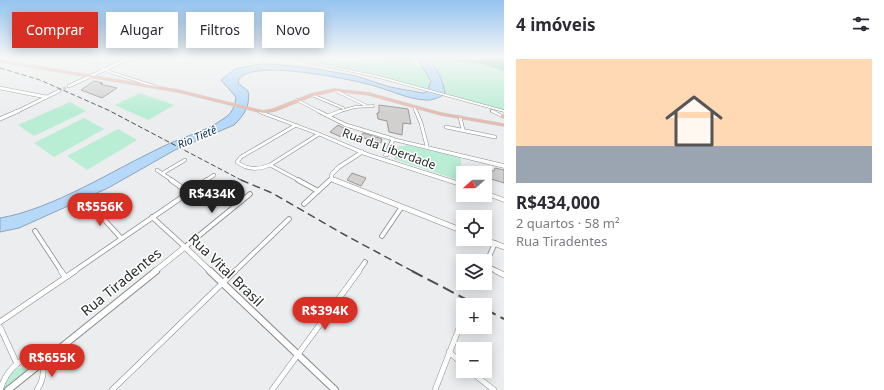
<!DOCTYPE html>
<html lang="pt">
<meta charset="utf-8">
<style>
body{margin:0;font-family:"Noto Sans",sans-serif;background:#f2f2f3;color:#2b2b33;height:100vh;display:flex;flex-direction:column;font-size:15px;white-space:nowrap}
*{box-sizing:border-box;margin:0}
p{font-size:13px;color:#7c7c81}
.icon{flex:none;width:22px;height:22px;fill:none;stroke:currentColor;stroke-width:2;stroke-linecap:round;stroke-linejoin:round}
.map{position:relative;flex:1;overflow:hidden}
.details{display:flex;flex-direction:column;background:#fff;width:380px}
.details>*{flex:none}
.hud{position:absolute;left:12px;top:12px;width:380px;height:36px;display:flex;gap:8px}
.needle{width:26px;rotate:249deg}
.controls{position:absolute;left:456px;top:166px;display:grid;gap:8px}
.controls a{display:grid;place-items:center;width:36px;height:36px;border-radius:0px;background:#fff;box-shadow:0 2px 10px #0003;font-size:20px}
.price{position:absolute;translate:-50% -34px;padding:0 9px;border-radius:14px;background:#d93025;color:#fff;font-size:13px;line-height:26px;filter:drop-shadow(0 1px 2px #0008)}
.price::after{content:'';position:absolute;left:50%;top:24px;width:12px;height:9px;margin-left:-6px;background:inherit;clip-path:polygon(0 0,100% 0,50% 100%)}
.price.on{background:#222;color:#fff}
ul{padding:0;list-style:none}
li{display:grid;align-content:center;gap:8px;height:212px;padding:0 12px}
li span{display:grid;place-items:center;height:124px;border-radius:0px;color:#555}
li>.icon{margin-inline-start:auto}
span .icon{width:72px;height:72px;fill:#fffc;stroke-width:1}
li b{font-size:17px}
h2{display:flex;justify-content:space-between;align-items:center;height:48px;padding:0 12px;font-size:17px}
.tag{padding:0 14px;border-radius:0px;background:#fff;box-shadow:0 2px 10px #0003;font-size:14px;line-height:36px}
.tag.on{background:#d93025;color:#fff}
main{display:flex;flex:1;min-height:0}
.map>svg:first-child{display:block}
</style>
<main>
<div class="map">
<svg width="504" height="390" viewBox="0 0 504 390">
<rect width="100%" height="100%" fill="#ebedee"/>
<g fill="#b9edd4">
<path d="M300,58H322L339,61L408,58L413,65L423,66C427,73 432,80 429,89L370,74L297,59Z"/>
<path d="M428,58H504V111L450,97L445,94C444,82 436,66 428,58Z"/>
<path d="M140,93L174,105L148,120L115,105Z"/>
<path d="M70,102L86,111L34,136L18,125Z"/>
<path d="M84,118L104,129L54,157L34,143Z"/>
<path d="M118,129L137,140L87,170L67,156Z"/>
<path d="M407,145L461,158V181L394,159L398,147Z"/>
<path d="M17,368L28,369L3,390H1L3,381Z"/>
</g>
<path fill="#76c7a3" d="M447,58H504V71L483,64L455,61Z"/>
<path fill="#b6d9f9" stroke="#8ca5bb" d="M417,58H428C436,66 444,82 445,94C440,97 432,101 425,100C409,99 394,92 378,87C360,81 241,55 238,83L248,91C251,104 244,116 234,125L175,150L108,188L19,228L0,232V218C53,209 113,170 162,147C182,137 205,132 223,119C232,114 235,106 236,97L221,80L235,69L260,64H274L311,68L356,76L390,87L423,93L427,92L431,81Z"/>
<g fill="#d2d0cf" stroke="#999796">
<path d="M94,81L103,83L100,84L117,88L102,98L81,90Z"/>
<path d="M379,105L408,109L411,124L403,123L402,135L389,132L387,121L378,119L377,113H379Z"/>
<path d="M338,125L344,128L349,130L341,137L330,132Z"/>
<path d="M363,133L382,139L381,143L364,138L358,143Z"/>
<path d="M477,168L494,171L495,168L504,170V183L485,177V173H476Z"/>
<path d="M352,173L366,178L361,186L347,180Z"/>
</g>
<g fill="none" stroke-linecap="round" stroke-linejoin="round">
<path stroke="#c4c6c7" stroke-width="3" stroke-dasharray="3 1.5" stroke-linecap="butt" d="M59,91L69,86"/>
<g stroke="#88898a" stroke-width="3">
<g id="minor-far3">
<path d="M83,58L110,72L157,87"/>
<path d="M24,65L38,58"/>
<path d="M334,90L365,105"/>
<path d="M312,95L343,108"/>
<path d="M297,100L320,112"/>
<path d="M414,107L416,112"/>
<path d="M337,112L355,107L373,106"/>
</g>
</g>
<g stroke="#88898a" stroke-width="4">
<g id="minor-far2">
<path d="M318,111L346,125L393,139"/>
<path d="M416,111L421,123L427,146"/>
<path d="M328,116L340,111"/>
<path d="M460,117L463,130"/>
<path d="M296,125L241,157L237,162C247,170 258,170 270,165L300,181"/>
<path d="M446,127L495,137"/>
<path d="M270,165L319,134"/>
<path d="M157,170L173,181"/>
<path d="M163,173L185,160"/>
<path d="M205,181L214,175"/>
<path d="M329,181L331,179"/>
</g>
</g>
<g stroke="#88898a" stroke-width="5.5">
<g id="minor-far1">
<path d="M171,180L188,192"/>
<path d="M298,180L318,191"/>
<path d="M90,204L121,238"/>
<path d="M304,204L330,180"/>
<path d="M152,217L185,247L250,194"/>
<path d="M35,231L62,272"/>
<path d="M382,236L401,208"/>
<path d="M485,265L498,272"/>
<path d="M485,266L495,243"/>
<path d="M73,272L207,180"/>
<path d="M234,272L289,219"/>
<path d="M358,272L365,262"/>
</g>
</g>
<g stroke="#88898a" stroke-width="6">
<g id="minor">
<path d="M61,271L65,277"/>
<path d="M496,271L504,275"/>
<path d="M0,322L75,271"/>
<path d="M0,327L17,364"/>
<path d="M449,352L463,364"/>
<path d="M470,371L494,390"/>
<path d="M0,390C6,372 22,350 42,362C45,373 43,381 37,390"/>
<path d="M112,390L235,271"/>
<path d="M272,390L359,271"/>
<path d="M435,390L463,318"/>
</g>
</g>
<g stroke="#88898a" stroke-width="4">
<g id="tertiary-far3">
<path d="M69,86L130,58"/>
<path d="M0,88L46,97"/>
<path d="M16,112L59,91"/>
</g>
</g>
<g stroke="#88898a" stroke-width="4.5">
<g id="tertiary-far2">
<path d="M0,119L18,111"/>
<path d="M336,181L331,179L332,174L339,167L362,152"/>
</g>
</g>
<g stroke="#88898a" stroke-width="6">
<g id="tertiary-far1">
<path d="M334,180L463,231"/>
<path d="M483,239L504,247"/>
<path d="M154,272L185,247L211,272"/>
</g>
</g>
<g stroke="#88898a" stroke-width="8">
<g id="tertiary">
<path d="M210,271L335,390"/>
<path d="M8,390L156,271"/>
</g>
</g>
<g stroke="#88898a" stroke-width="1">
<g id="secondary">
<path d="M288,58H293L379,76L504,110V112L379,78Z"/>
<path d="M491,110H493L504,116V118L491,112Z"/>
<path d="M259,111H261L320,133L368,153L463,183V187L364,155L318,135L259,113Z"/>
<path d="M392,138H393L504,164V168L394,141L388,156H384V155Z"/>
<path d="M485,191L504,198V202L485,195Z"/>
</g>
</g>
<g stroke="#c8c8c8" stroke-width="1.5">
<g id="primary">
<path d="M0,60L178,90L263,111L273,109L311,94L334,89L369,93L441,113L504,124V126L441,115L369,95L334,91L313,96L275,111L263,113L178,92L0,62Z"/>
<path d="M501,115H504V118L501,117Z"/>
</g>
</g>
<use href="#minor-far3" stroke="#fff" stroke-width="2"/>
<use href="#minor-far2" stroke="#fff" stroke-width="3"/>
<use href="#minor-far1" stroke="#fff" stroke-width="4"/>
<use href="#minor" stroke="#fff" stroke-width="5"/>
<use href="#tertiary-far3" stroke="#fff" stroke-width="3"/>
<use href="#tertiary-far2" stroke="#fff" stroke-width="3.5"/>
<use href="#tertiary-far1" stroke="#fff" stroke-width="5"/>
<use href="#tertiary" stroke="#fff" stroke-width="6"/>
<use href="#secondary" fill="#fff" fill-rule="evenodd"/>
<use href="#primary" fill="#eeb9a8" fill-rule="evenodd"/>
<path stroke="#4c4d4e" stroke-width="1" stroke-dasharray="5 2.5" stroke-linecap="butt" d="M0,68L40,80L108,110L243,181"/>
<path stroke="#4c4d4e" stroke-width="1.5" stroke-dasharray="8 4.5" stroke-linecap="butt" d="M241,180L272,193L345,235L414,272"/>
<g stroke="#4c4d4e" stroke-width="2" stroke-dasharray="12 5.5" stroke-linecap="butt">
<path d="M412,271L477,305"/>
<path d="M485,309L504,319"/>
</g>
</g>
<linearGradient id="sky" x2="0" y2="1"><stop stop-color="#94c3ef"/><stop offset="0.51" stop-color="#f6f7f7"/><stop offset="1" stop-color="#f6f7f7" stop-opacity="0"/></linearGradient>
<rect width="504" height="113" fill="url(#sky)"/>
<g text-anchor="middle" stroke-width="3" stroke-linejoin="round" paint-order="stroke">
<g font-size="11" font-style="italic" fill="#002d4e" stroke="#fff">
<text transform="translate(197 137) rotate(-23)" y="4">Rio Tietê</text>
</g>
<g font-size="12" fill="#2a2b2b" stroke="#fff">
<text transform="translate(389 149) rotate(20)" y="4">Rua da Liberdade</text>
</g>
<g font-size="14" fill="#2a2b2b" stroke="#fff">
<text transform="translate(226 270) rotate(44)" y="5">Rua Vital Brasil</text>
<text transform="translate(121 282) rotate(-39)" y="5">Rua Tiradentes</text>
</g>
</g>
</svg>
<div class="controls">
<a><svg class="needle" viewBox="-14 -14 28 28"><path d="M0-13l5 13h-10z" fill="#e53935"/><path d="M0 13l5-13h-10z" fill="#7c7c81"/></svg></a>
<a><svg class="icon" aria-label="locate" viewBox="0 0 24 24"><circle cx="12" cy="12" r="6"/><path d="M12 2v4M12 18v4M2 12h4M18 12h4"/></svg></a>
<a><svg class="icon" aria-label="layers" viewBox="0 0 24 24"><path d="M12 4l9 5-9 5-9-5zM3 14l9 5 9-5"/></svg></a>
<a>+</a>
<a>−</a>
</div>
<b class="price on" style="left:212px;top:214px">R$434K</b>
<b class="price" style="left:100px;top:227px">R$556K</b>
<b class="price" style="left:325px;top:331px">R$394K</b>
<b class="price" style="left:52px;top:378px">R$655K</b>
<div class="hud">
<a class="tag on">Comprar</a>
<a class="tag">Alugar</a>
<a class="tag">Filtros</a>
<a class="tag">Novo</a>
</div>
</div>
<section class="details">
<h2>4 imóveis<svg class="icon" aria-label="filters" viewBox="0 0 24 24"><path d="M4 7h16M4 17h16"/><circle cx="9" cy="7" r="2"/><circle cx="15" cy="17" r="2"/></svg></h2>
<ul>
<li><span style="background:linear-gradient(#ffd9b3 70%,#9aa5b1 0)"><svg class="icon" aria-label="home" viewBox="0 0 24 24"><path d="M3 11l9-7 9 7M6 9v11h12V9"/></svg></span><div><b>R$434,000</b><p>2 quartos · 58 m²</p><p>Rua Tiradentes</p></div></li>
</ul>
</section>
</main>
